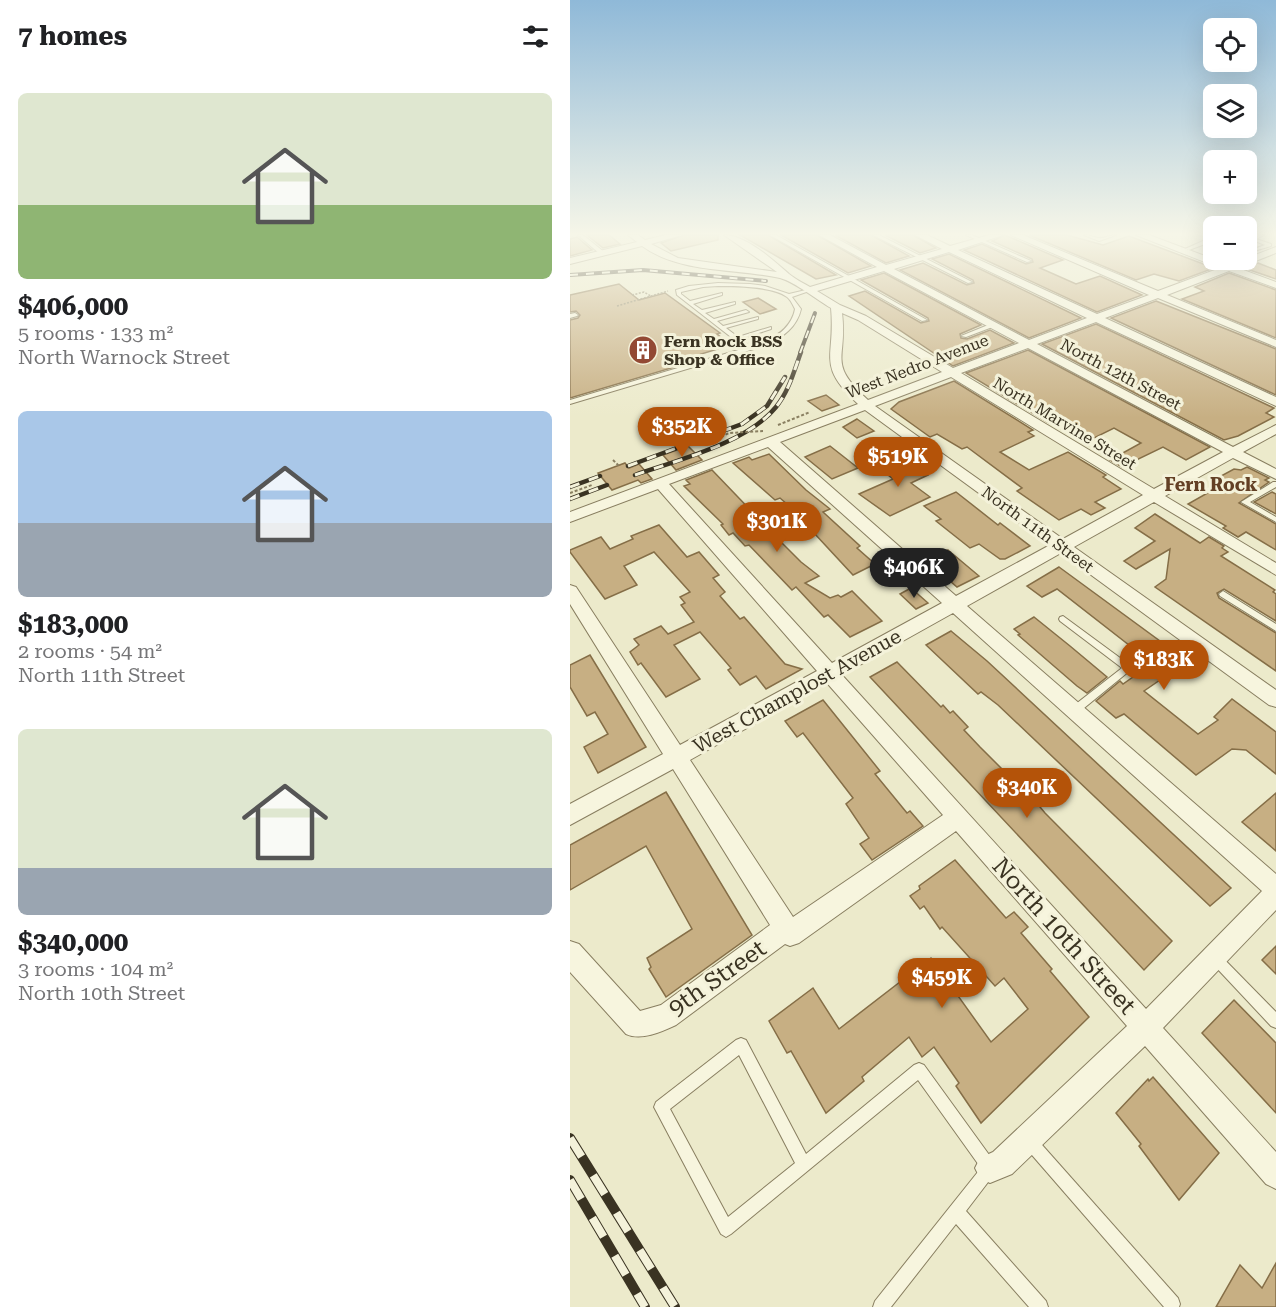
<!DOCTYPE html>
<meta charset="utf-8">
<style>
body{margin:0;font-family:"Roboto Serif",serif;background:#f6f6f6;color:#202124;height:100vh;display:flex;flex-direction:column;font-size:22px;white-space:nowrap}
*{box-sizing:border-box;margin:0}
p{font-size:20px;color:#757577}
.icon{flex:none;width:33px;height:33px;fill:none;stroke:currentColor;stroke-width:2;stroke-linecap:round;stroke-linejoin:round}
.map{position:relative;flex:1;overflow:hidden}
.side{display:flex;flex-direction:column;background:#fff;width:570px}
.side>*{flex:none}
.buttons{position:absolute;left:633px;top:18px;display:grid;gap:12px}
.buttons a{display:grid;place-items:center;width:54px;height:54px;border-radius:9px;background:#fff;box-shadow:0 6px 24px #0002;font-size:30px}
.price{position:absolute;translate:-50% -51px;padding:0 14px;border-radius:21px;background:#b45309;color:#fff;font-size:20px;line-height:39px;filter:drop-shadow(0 2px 3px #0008)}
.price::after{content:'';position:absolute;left:50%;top:36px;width:18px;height:14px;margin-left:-9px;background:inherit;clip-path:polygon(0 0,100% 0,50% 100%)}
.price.selected{background:#222;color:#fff}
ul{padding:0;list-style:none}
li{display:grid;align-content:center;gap:12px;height:318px;padding:0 18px}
li span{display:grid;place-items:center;height:186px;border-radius:9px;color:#555}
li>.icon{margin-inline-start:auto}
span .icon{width:108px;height:108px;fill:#fffc;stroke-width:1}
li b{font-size:26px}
h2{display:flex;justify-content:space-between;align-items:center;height:72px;padding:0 18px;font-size:26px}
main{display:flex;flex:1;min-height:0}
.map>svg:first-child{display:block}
</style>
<main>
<section class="side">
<h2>7 homes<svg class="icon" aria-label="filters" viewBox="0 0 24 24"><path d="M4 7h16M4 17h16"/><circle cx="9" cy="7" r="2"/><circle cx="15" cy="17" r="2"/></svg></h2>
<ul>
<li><span style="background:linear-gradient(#dfe7d0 60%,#8fb573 0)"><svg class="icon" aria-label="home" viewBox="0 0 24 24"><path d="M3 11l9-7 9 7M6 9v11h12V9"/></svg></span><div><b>$406,000</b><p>5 rooms · 133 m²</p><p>North Warnock Street</p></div></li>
<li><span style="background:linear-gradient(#a9c7e8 60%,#9aa5b1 0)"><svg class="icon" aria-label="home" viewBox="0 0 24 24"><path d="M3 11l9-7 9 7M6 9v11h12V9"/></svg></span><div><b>$183,000</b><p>2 rooms · 54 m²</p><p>North 11th Street</p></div></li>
<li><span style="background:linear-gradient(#dfe7d0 75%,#9aa5b1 0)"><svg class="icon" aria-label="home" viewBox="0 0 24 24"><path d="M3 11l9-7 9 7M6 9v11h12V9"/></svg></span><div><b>$340,000</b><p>3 rooms · 104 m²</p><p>North 10th Street</p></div></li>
</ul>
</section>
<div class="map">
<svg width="706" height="1307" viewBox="0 0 706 1307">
<rect width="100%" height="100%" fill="#eceacb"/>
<g fill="#c7af83" stroke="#856e47" stroke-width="1.5">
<path d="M17,235H39L50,244L33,248Z"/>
<path d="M114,235H148V240L101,251L91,243Z"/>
<path d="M170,235H198L266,275L246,279Z"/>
<path d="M211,235H247L301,266L278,273Z"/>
<path d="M265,235H301L339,256L316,263Z"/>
<path d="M315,235H343L366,248L350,253Z"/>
<path d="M435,235L493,260L470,268L506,284L530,276L572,295L527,312L394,250L412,244L456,264L463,262L462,259L422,241Z"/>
<path d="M459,235H497L533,245L559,236L644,268L609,281L584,274L566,280Z"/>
<path d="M7,237L22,250L0,256V239Z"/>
<path d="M379,254L511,318L459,338L330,270L353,263L397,285L404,283L403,280L362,259Z"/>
<path d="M688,263L706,270V279L674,268Z"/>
<path d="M314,273L411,325L390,334L391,338L397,339L420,330L444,343L383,366L279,296L295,291L351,323L359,321L358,318L291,280Z"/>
<path d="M659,273L706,290V338L612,299L634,291L625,287Z"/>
<path d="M49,284L69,300L95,293L150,333L147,334L161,345L131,354L135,358L0,398V320L8,318L10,315L6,311L0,312V295Z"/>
<path d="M188,298L206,309L190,314L173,302Z"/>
<path d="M586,301L706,349V395L541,318Z"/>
<path d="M526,324L704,408L696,413L704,417L668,436L654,440L472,344Z"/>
<path d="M458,350L640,447L616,460L593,447L552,467L540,460L571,443L544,428L520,440L486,420L479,423L396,373Z"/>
<path d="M384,381L463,430L458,432L464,436L430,452L459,470L498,452L536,475L533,477L551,489L525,502L535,508L521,515L511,509L489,520L447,491L452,488L397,447L392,449L367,434L360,437L321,409L329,402Z"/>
<path d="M256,395L269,405L252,411L238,401Z"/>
<path d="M287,419L304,431L287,438L273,427Z"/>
<path d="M118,446L132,460L106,470L93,455Z"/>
<path d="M260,446L288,468L262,479L235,457Z"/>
<path d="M199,454L236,490L260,509L253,512L290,546L287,548L305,564L283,575L218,505L210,498L205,500L163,463L179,457L182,460Z"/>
<path d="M335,457L358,475L341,483L360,497L320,516L289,494L323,479L309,468Z"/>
<path d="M55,463L59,468L69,464L82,479L71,483L68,480L42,490L28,473Z"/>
<path d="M677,467L699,478L695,480L699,482L669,503L706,524V550L676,532L668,537L653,528L656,526L618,504L657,482L650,478L651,476L664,469L671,470Z"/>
<path d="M142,470L190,520L193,519L207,532L203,534L231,562L249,576L235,583L260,598L268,595L271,597L282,591L312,621L280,637L258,615L254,617L226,587L222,590L179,545L175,546L163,533L159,535L151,525L153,524L114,486L120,484L116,480Z"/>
<path d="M386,492L428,525L430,523L460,546L435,559H430L409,544L400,548L366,521L371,519L354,506Z"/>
<path d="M702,492L706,494V514L684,502Z"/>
<path d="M585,514L630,543L639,537L654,546L652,548L658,552L651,556L705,590L703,592L706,594V621L654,589L647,593L649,598L706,633V671L585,587L596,579L600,549L566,569L554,561L585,541L565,528Z"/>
<path d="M89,525L117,557L129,552L149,575L143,578L155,592L150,596L170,619L174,617L215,664L232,669L196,689L186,676L170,685L158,670L161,668L130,632L104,645L130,679L96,697L71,663L68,665L60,652L69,645L64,639L91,626L98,634L124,622L111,605L115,603L110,597L120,592L84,552L54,566L67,585L35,599L0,552V550L31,537L40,549L63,539L61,536Z"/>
<path d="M378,550L409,576L387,587L356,560Z"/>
<path d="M489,567L594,644L591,646L614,663L599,674V679L593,678L574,691L628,734L648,720L644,717L662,699L706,732V774L676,750L662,749L626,775L554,714L546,718L526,701L550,681L553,684L577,667L559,653L564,649L487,589L472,597L457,586Z"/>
<path d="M341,588L358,603L346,609L330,594Z"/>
<path d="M464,617L500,646L537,677L517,693L507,686L448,635L450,634L444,629Z"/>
<path d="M381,631L417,661L661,888L640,906L428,705L411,692L408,694L356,645Z"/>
<path d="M20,655L76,747L28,773L14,747L38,734L25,712L17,716L0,687V665Z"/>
<path d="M327,662L371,707L373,705L380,713L383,711L398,727L394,730L410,747L454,791L456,790L475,813L602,941L574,970L300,677Z"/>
<path d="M253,700L310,771L305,774L337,813L340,811L353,826L302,860L290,844L299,838L276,804L283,798L233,733L227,737L215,721Z"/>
<path d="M96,792L182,935L96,997L79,969L81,967L77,958L122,929L76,846L0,890V845Z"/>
<path d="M706,793V851L672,822Z"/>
<path d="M385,860L436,918L444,912L458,927L451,933L482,969L480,971L519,1017L411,1123L386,1086L389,1083L364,1047L352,1057L339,1037L292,1077L294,1081L256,1113L221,1051L217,1053L199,1021L243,988L269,1029L361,958L421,1042L458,1009L434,978L425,986L372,927L370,929L354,906L350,909L340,896L350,889L349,886Z"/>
<path d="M706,946V974L692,960Z"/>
<path d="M664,1000L706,1043V1113L632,1033Z"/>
<path d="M583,1077L649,1153L609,1200L569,1146L571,1144L546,1113L578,1079L579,1081Z"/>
<path d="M706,1263V1307H646L670,1265L692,1288Z"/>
</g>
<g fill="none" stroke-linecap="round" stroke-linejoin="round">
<g stroke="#887e60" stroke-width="2">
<g id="service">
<path d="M8,235H13L34,252V254H30Z"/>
<path d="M200,235H206L357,320L352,321Z"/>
<path d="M303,235H309L402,282L398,283Z"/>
<path d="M396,235H402L461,261L457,262Z"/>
<path d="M514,235C519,235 523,237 528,238C533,239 540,235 546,235L529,241Z"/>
<path d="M688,235H694L686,239L701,244V246L684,251V249L695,245L680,239Z"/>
<path d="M633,241L644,244V246L635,244L619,250L615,249Z"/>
<path d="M148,283L180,284L195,286L219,294L240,289L242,290L222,297L231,309C227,327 213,337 197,345L0,404V400L175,348L107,295L106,290L119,286ZM148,286C165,286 203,286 217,297C220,299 223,305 225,309C221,331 200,341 180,347L171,339L201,329V327L168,337L156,328L188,319V317L153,326L147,321L179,312L176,310L144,319L135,313L165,304V302L132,310L123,304L152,295V293L120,301L111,294V292L133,287Z"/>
<path d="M5,313L8,315L7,316L0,318V314Z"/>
<path d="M423,323L426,325L425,326L396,337L391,336Z"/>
<path d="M703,482H706V487L680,502L706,517V522L671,502Z"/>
<path d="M653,591L706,624V631L650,596L649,594Z"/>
<path d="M493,616L561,666L563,668L508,713H502L500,710L502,707L552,668L490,621L489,619L490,617Z"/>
<path d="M645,952L649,954L706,1012V1028L701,1026L641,962L639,958L641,954Z"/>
<path d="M171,1038L176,1040L236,1154L344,1065L349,1063L354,1065L425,1163L427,1168L425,1173L396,1211L476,1301L478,1307H459L386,1224L321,1307H303L305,1301L411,1168L348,1080L161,1234L156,1237L151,1234L84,1107L86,1102L166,1040ZM169,1055L225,1163L158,1217L100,1109Z"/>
<path d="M460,1135L465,1137L608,1298L610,1304L609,1307H594L455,1147L453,1142L455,1137Z"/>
</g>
</g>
<g stroke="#887e60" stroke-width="2">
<path id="minor" d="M58,235H68L75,240L96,235H112L81,244L108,258L207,272L154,235C176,235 203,260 219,274C225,279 233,283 240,287L307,267L249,235H260L316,265L372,249L345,235H357L380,246L419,235H433L388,250L527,314L579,295L441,235H453L588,291L650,268L566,235H579L659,265L706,247V253L668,268L706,282V288L659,271L597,295L706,340V347L588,298L535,318L706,397V406L526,322L467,344L663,447L706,425V434L673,452L706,469V479L663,458L595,496L706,563V575L584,502L504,547L706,690V707L699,705L491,553L397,606L706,874V910L593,1028L706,1152V1189L696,1184L575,1046L442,1174L420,1183L410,1178L405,1168L410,1158L423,1152L557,1026L386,831L229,943L220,946L215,944L106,1025C91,1032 71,1041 56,1034L0,972V941L9,944L70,1011L91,1005L200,925L103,769L0,825V804L93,754L0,604V585L6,587L110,745L247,671L88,489L0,522V512L288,404C245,364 266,358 261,308C247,300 225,282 210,278C165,268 111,274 72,246L0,264V258L67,242ZM379,252L517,318L459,340L324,269ZM314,271L449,343L383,368L296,316L270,305L247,291ZM272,313L288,320L372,372L298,400C256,362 278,360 272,313ZM458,348L653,452L584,489L391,373ZM381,377L573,495L493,539L305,406ZM295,410L480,545L386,596L210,442ZM198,447L372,603L262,663L99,484ZM383,613L692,891L576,1009L272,675ZM257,683L373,815L223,917L120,760Z"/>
</g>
<g stroke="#887e60" stroke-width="1.5" stroke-dasharray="2 1.5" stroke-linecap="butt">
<path d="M62,295L74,292L81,296"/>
<path d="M47,306L98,291"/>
</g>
<g stroke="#887e60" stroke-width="2" stroke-dasharray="3 2" stroke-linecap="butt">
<path d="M208,425L240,412"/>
<path d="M43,460L49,466"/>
<path d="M0,493L22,485"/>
</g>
<use href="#service" fill="#f7f5de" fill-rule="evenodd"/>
<use href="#minor" fill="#f7f5de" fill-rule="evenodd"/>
<g stroke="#3a3322" stroke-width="4">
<g id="rail-far2">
<path d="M0,275L73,270L196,281"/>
<path d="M230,353L245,313"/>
</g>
</g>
<g stroke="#3a3322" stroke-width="4.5">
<g id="rail-far1">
<path d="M58,466L172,424L197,406L215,377"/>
<path d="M65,475C108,460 177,443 206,407C219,391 224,371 231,352"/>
<path d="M0,487L30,476"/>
<path d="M0,499L37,485"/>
</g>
</g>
<g stroke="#3a3322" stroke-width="10">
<g id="rail">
<path d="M0,1138L105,1307"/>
<path d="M0,1180L75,1307"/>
</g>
</g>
<use href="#rail-far2" stroke="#f4f2da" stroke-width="2" stroke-dasharray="8" stroke-linecap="butt"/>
<use href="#rail-far1" stroke="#f4f2da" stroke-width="3" stroke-dasharray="10" stroke-linecap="butt"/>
<use href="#rail" stroke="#f4f2da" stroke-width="8" stroke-dasharray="22" stroke-linecap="butt"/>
<path stroke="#887e60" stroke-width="2" stroke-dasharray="3 2" stroke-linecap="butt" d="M142,441L159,433L193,431"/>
</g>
<linearGradient id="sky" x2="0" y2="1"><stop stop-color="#8fb9d8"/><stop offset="0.56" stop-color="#f6f6e8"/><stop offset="1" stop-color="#f6f6e8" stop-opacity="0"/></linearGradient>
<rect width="706" height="418" fill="url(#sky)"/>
<defs>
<g id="building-disc" transform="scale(1.5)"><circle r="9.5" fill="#934934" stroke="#f4f2da"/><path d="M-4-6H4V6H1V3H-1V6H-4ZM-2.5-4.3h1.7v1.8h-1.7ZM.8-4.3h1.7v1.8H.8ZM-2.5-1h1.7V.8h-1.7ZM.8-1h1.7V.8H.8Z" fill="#fff"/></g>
</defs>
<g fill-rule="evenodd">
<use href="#building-disc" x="73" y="350"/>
</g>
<g text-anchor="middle" stroke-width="6" stroke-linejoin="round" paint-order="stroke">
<g font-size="16" font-weight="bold" fill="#3a3322" stroke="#f4f2da" text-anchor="start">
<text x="94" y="347">Fern Rock BSS<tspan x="94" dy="18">Shop &amp; Office</tspan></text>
</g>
<g font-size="16" fill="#3a3322" stroke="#f4f2da">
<text transform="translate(347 366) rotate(-21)" y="6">West Nedro Avenue</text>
<text transform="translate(551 374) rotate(28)" y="6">North 12th Street</text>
<text transform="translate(495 423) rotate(31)" y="6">North Marvine Street</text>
<text transform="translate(468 529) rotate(36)" y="6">North 11th Street</text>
</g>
<g font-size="18" font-weight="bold" fill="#634025" stroke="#f4f2da">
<text x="641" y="491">Fern Rock</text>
</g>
<g font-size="20" fill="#3a3322" stroke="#f4f2da">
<text transform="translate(227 691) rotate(-29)" y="7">West Champlost Avenue</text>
</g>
<g font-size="24" fill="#3a3322" stroke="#f4f2da">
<text transform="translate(494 936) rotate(48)" y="8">North 10th Street</text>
<text transform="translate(147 978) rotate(-35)" y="8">9th Street</text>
</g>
</g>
</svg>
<div class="buttons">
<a><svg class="icon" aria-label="locate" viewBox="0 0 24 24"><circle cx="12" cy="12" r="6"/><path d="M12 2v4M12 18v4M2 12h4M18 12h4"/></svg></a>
<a><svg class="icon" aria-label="layers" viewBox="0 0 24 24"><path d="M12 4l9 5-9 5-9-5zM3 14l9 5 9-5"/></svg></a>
<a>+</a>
<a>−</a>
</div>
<b class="price" style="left:112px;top:458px">$352K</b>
<b class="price" style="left:328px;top:488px">$519K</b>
<b class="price" style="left:207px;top:553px">$301K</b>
<b class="price selected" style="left:344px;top:599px">$406K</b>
<b class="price" style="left:594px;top:691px">$183K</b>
<b class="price" style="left:457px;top:819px">$340K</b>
<b class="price" style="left:372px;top:1009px">$459K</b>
</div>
</main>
